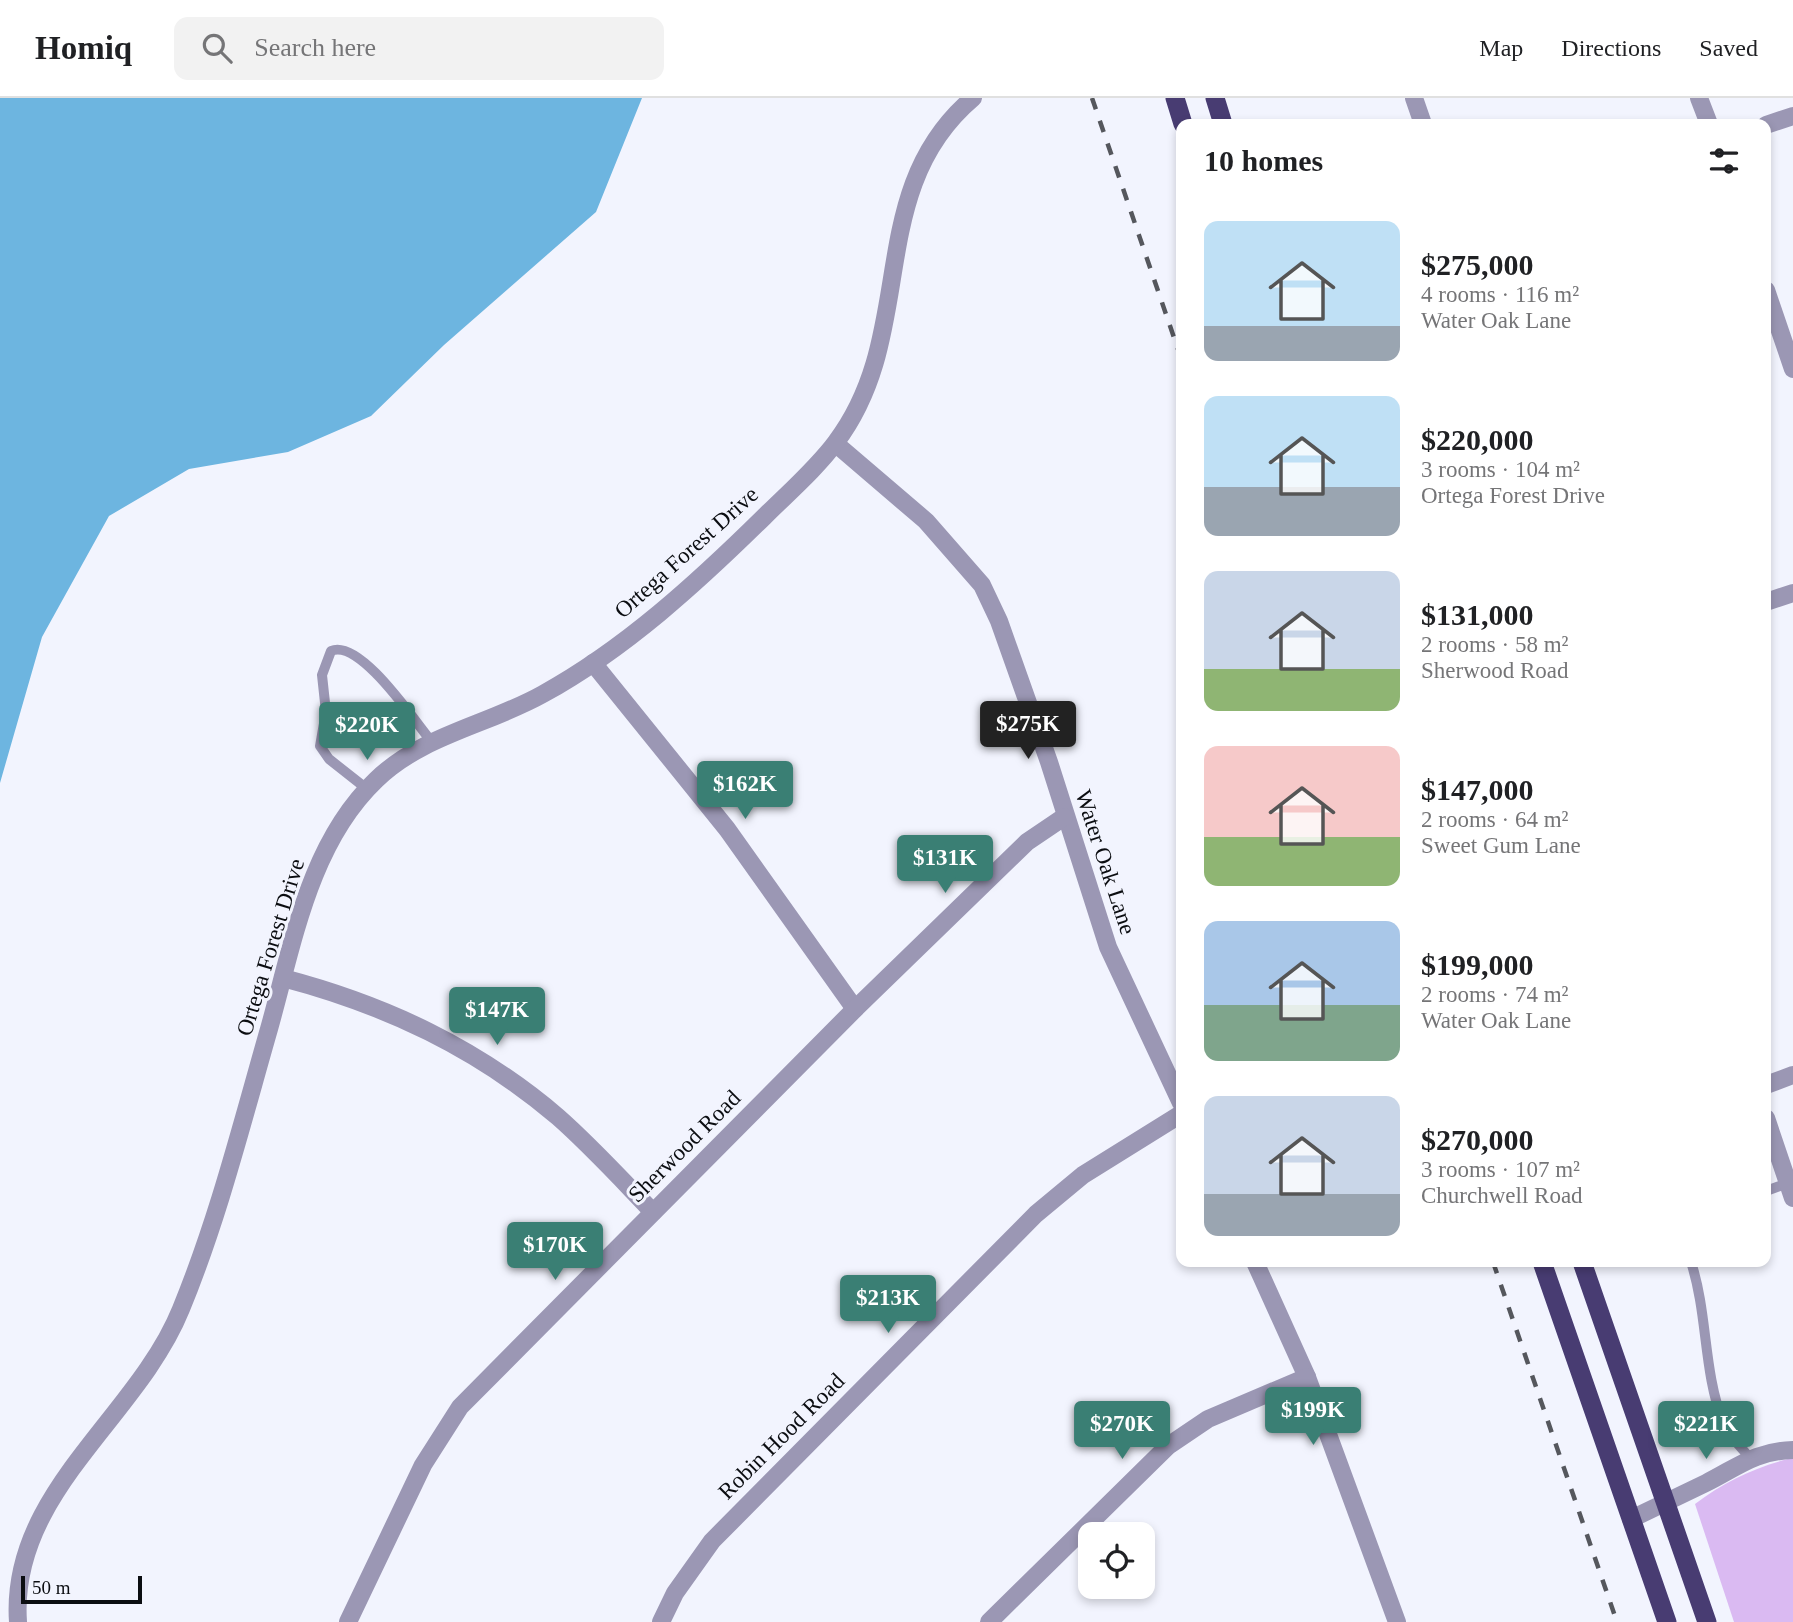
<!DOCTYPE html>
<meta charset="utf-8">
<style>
body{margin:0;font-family:"Times New Roman",serif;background:#f2f2f2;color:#202124;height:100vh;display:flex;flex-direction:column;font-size:26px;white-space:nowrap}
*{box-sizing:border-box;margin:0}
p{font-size:23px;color:#757577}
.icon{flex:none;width:38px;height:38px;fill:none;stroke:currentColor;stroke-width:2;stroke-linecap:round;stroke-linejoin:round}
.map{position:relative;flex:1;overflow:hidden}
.drawer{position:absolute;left:1176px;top:21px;width:595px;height:1148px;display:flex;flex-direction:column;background:#fff;border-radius:14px;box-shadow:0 4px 10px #0003}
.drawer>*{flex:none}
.controls{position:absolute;left:1078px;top:1424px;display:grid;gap:14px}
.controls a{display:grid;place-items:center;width:77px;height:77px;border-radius:14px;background:#fff;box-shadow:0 4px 10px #0003;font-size:35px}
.scale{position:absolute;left:21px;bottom:18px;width:121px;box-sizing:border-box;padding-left:7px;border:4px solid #0b0d11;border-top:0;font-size:19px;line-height:24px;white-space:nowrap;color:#0b0d11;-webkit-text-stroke:5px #f2f4fe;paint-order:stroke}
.price{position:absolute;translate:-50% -60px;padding:0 16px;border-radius:7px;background:#3a7f74;color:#fff;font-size:23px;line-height:46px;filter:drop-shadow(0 2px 4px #0008)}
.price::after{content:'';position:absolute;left:50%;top:42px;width:21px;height:16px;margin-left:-10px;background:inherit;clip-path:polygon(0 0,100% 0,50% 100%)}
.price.selected{background:#222;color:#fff}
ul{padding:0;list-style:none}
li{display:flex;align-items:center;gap:21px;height:175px;padding:0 28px}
li span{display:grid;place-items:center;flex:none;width:196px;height:140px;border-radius:14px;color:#555}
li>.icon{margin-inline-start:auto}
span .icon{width:84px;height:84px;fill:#fffc;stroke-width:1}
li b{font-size:30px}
h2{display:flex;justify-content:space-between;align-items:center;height:84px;padding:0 28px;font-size:30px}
header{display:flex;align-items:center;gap:42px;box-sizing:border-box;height:98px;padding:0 35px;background:#fff;border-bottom:2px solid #e0e0e0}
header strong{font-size:33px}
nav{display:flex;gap:38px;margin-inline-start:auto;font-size:24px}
.search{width:490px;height:63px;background:#f2f2f2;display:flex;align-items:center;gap:18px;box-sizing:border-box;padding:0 24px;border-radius:14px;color:#757577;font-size:26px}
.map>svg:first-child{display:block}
</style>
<header>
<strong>Homiq</strong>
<div class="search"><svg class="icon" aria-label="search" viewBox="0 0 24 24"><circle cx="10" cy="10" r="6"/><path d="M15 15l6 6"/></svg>Search here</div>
<nav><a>Map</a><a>Directions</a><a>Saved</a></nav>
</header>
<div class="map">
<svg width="1793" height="1524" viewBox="0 0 1793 1524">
<rect width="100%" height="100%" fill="#f2f4fe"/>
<path fill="#dabaf2" d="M1788,1361H1793V1524H1734L1695,1406C1724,1384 1753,1370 1788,1361Z"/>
<path fill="#6db5e0" d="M0,0H642L596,114L444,247L371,318L288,354L189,371L109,418L42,539L0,685Z"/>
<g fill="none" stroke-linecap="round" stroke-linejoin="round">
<g stroke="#9b97b4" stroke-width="10">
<path d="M367,691L329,661L320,648L326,614L322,577L331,553C360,540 415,624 432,644"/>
<path d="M1766,1093L1788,1085"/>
<path d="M1691,1164C1708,1216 1703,1273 1723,1324C1728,1337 1741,1349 1750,1360"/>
</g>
<g stroke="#9b97b4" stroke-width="18">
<path d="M1414,0L1423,26"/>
<path d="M1699,0L1709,26"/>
<path d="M1766,27L1793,18"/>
<path d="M1766,192L1793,271"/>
<path d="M836,346L926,423L982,487L999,523L1049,664L1108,849L1181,1005"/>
<path d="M1766,504L1793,495"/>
<path d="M593,565L727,731L855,911"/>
<path d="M283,880C386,907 477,950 558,1019C591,1048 622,1082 653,1114"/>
<path d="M1766,987L1793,977"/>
<path d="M1766,1020L1793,1100"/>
<path d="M1255,1164L1307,1279L1397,1524"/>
<path d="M1631,1421C1656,1409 1681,1397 1706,1385C1738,1369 1755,1353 1793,1352"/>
<path d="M18,1524C9,1395 137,1320 181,1211C218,1121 242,1025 269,931C293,846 309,746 376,682C422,637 488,627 543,596C625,551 698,484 764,419C788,395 816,371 836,344C919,234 863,93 973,0"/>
<path d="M348,1524L423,1367L460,1309L855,911L1027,744L1064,719"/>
<path d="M661,1524L675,1495L712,1443L1036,1116L1083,1077L1181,1016"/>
<path d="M989,1524L1168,1348L1208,1321L1307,1279"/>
</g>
<g stroke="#483c72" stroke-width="19">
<path d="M1175,0L1183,26"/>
<path d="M1215,0L1223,26"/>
<path d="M1542,1164L1667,1524"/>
<path d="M1582,1164L1707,1524"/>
</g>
<g stroke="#55575d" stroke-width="4.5" stroke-dasharray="12 12" stroke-linecap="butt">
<path d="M1092,0L1181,260"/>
<path d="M1493,1164L1617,1524"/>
</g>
</g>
<g text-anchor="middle" stroke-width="6" stroke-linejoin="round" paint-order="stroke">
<g font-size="23" fill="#0b0d11" stroke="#f2f4fe">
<text transform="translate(686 454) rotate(-42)" y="8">Ortega Forest Drive</text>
<text transform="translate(1106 764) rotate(72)" y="8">Water Oak Lane</text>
<text transform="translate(270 849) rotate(-73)" y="8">Ortega Forest Drive</text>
<text transform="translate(684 1048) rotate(-45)" y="8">Sherwood Road</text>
<text transform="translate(781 1338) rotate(-45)" y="8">Robin Hood Road</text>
</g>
</g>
</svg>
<div class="controls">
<a><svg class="icon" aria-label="locate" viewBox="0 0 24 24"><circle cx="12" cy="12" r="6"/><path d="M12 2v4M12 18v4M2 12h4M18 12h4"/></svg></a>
</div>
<div class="scale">50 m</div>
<b class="price selected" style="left:1028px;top:663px">$275K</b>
<b class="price" style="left:367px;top:664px">$220K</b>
<b class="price" style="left:745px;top:723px">$162K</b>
<b class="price" style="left:945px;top:797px">$131K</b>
<b class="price" style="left:497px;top:949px">$147K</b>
<b class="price" style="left:555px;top:1184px">$170K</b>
<b class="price" style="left:888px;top:1237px">$213K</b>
<b class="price" style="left:1313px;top:1349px">$199K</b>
<b class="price" style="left:1122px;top:1363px">$270K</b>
<b class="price" style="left:1706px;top:1363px">$221K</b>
<section class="drawer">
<h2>10 homes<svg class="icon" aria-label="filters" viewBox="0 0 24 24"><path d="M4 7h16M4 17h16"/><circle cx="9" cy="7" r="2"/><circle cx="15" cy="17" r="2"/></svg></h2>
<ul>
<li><span style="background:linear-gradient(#bfe0f5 75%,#9aa5b1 0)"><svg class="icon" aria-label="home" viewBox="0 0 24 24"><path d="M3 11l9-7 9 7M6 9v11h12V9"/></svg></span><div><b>$275,000</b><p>4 rooms · 116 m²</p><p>Water Oak Lane</p></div></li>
<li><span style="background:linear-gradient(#bfe0f5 65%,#9aa5b1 0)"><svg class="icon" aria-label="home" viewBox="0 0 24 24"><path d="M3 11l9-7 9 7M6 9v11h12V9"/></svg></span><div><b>$220,000</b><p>3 rooms · 104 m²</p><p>Ortega Forest Drive</p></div></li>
<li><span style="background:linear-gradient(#c9d6e8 70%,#8fb573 0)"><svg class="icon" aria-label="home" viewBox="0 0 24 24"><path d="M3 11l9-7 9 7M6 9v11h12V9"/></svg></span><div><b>$131,000</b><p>2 rooms · 58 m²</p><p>Sherwood Road</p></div></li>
<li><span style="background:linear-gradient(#f6c9c9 65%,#8fb573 0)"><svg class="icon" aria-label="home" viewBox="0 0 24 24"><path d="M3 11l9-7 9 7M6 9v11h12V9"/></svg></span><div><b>$147,000</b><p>2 rooms · 64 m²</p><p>Sweet Gum Lane</p></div></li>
<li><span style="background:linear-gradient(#a9c7e8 60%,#7fa58c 0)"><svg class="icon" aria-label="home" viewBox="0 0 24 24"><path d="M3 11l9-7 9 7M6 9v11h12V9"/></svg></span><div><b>$199,000</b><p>2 rooms · 74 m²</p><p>Water Oak Lane</p></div></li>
<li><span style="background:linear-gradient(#c9d6e8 70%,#9aa5b1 0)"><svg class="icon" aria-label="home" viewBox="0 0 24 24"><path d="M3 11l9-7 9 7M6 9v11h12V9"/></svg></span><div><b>$270,000</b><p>3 rooms · 107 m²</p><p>Churchwell Road</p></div></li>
</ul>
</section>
</div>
